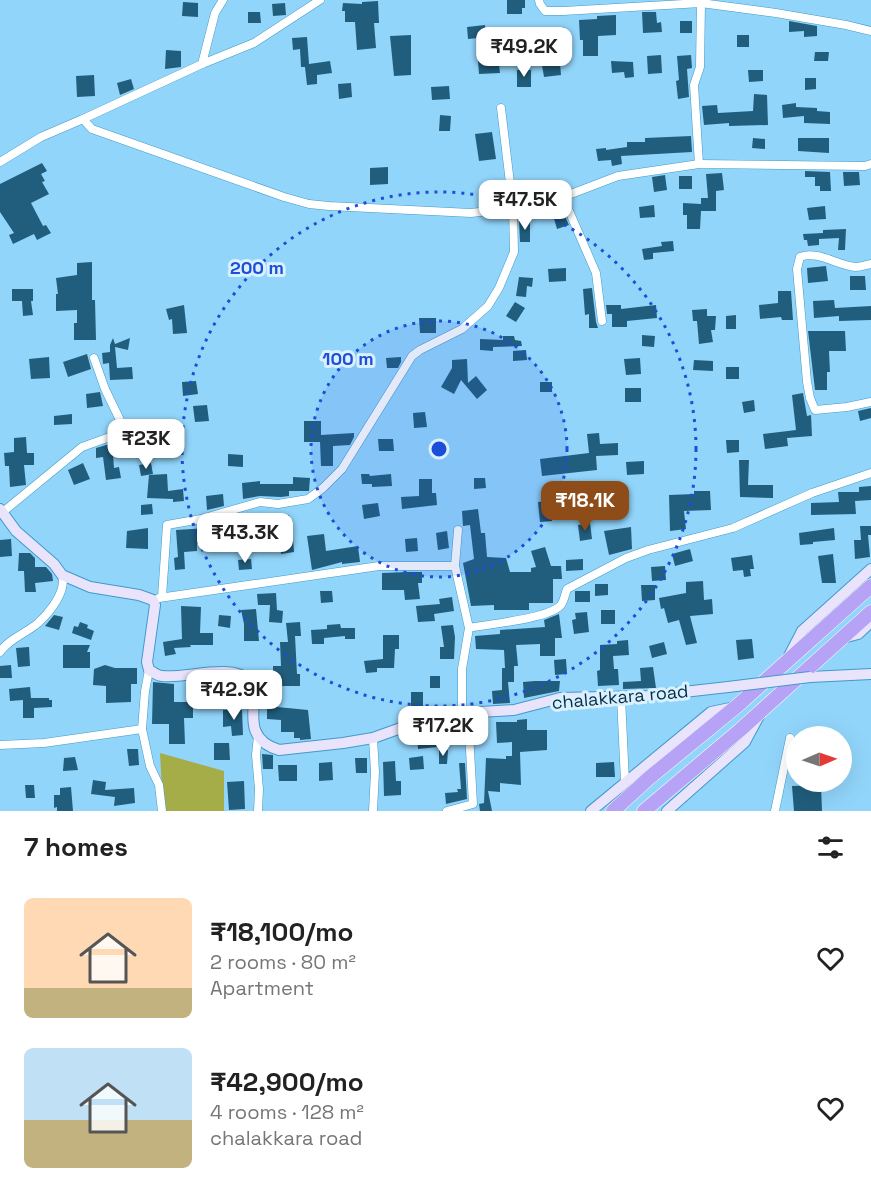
<!DOCTYPE html>
<meta charset="utf-8">
<style>
body{margin:0;font-family:"Space Grotesk",sans-serif;background:#f2f2f2;color:#222;height:100vh;display:flex;flex-direction:column;font-size:22px;white-space:nowrap}
*{box-sizing:border-box;margin:0}
p{font-size:20px;color:#767676}
.icon{flex:none;width:33px;height:33px;fill:none;stroke:currentColor;stroke-width:2;stroke-linecap:round;stroke-linejoin:round}
.map{position:relative;height:811px;overflow:hidden}
.sheet{display:flex;flex-direction:column;background:#fff;flex:1}
.sheet>*{flex:none}
.needle{width:39px;rotate:88deg}
.fabs{position:absolute;left:786px;top:726px;display:grid;gap:12px}
.fabs a{display:grid;place-items:center;width:66px;height:66px;border-radius:50%;background:#fff;box-shadow:0 6px 24px #0002;font-size:30px}
.price{position:absolute;translate:-50% -51px;padding:0 14px;border-radius:12px;background:#fff;color:#222;font-size:20px;line-height:39px;filter:drop-shadow(0 2px 3px #0008)}
.price::after{content:'';position:absolute;left:50%;top:36px;width:18px;height:14px;margin-left:-9px;background:inherit;clip-path:polygon(0 0,100% 0,50% 100%)}
.price.selected{background:#8d4c18;color:#fff}
ul{padding:0;list-style:none}
li{display:flex;align-items:center;gap:18px;height:150px;padding:0 24px}
li span{display:grid;place-items:center;flex:none;width:168px;height:120px;border-radius:9px;color:#555}
li>.icon{margin-inline-start:auto}
span .icon{width:72px;height:72px;fill:#fffc;stroke-width:1}
li b{font-size:26px}
h2{display:flex;justify-content:space-between;align-items:center;height:72px;padding:0 24px;font-size:26px}
.map>svg:first-child{display:block}
</style>
<div class="map">
<svg width="871" height="811" viewBox="0 0 871 811">
<rect width="100%" height="100%" fill="#92d5fb"/>
<path fill="#a4ad48" d="M160,753L224,771V811H163Z"/>
<g fill="#215e7d">
<path d="M507,0H525V8H522V14H507Z"/>
<path d="M378,1L379,23H374L376,48L357,50L355,22H345V11H342L343,3L362,4V2Z"/>
<path d="M183,2L198,3V17L182,16Z"/>
<path d="M285,3L286,15L273,16L272,4Z"/>
<path d="M248,12H260L261,23H248Z"/>
<path d="M642,12H656L657,23L661,22L662,32L643,33Z"/>
<path d="M616,15V35L598,36V56H583V40H580L579,20L597,19V16Z"/>
<rect x="680" y="21" width="12" height="12"/>
<path d="M789,21L817,26V36L804,37V31L789,32Z"/>
<path d="M485,25L487,41L496,39L500,73L479,74L478,61H482L478,38L468,39L467,27Z"/>
<path d="M564,27L566,39L553,41L551,29Z"/>
<path d="M411,35V75L394,76L390,36Z"/>
<rect x="737" y="35" width="12" height="12"/>
<path d="M307,37L309,64L330,61L332,73L317,75V84L307,85L305,67H301L300,49L293,50L292,38Z"/>
<path d="M531,40V55L519,56L518,42Z"/>
<path d="M166,50L181,51V67L165,69Z"/>
<path d="M815,52H829L828,61H814Z"/>
<path d="M661,55L662,73L648,74L647,56Z"/>
<path d="M691,55L692,68L687,69L689,97L678,99L676,81L679,80L677,56Z"/>
<path d="M611,61L633,62L634,77L625,78L624,72L612,73Z"/>
<path d="M560,63L561,75L544,77L542,65Z"/>
<rect x="517" y="70" width="14" height="17"/>
<path d="M748,70H763V81L749,82Z"/>
<path d="M94,75L95,96L77,97L76,76Z"/>
<path d="M805,78H816V89L805,90Z"/>
<path d="M131,79L134,89L120,95L117,83Z"/>
<path d="M351,83L352,97L339,99L338,84Z"/>
<path d="M449,86L450,99L432,100L431,87Z"/>
<path d="M754,94L767,95L768,125L729,126V123L704,125L702,106L717,105L718,113L753,111Z"/>
<path d="M796,103V107L817,108V111L830,112V124L804,123V116L783,118L782,105Z"/>
<path d="M440,115L451,116L450,131H439Z"/>
<path d="M492,132L496,159L479,161L475,134Z"/>
<path d="M691,136L692,152L621,156L622,164L612,166L611,160L598,161L596,149L606,148V150L627,147V142H645V138Z"/>
<path d="M753,138L765,139V149L752,148Z"/>
<path d="M798,138H829V153L798,151Z"/>
<path d="M42,163L47,171L41,174L45,181L42,182L49,194L31,203L43,226L46,225L51,233L37,240L34,234L13,244L9,235L14,233L0,212V184Z"/>
<path d="M388,167V184L370,185V168Z"/>
<path d="M805,171L830,172L831,191H820V186H815V177H805Z"/>
<path d="M843,172H859L860,185L844,186Z"/>
<path d="M722,173L724,190L716,191V211H701L700,229H687V215H683V203L701,204V198H708L706,174Z"/>
<path d="M665,175L667,190L654,192L652,177Z"/>
<rect x="679" y="176" width="13" height="13"/>
<path d="M654,205L655,217L640,218L639,207Z"/>
<path d="M825,206L826,219L809,220L807,208Z"/>
<path d="M563,212L569,225L557,229L553,215Z"/>
<path d="M519,220H530V242H520Z"/>
<path d="M846,229L845,250H838L839,238L819,239V245L808,246L807,240H804L803,234L823,233V230Z"/>
<path d="M673,241L674,251L653,253V259L644,260L642,249L662,246L661,242Z"/>
<path d="M92,262V300H95L96,340H74V323H77V310L56,311V294H58L56,278L77,275V263Z"/>
<path d="M826,266L828,281L808,283L807,268Z"/>
<path d="M566,268V281L549,282L548,269Z"/>
<path d="M850,276H865L866,290H850Z"/>
<path d="M519,277L533,278L532,287L527,286L526,297L516,296Z"/>
<path d="M592,288L596,322L598,328H589V314L585,315L583,289Z"/>
<path d="M12,289H33V301H31L33,315L23,316L22,301H12Z"/>
<path d="M778,291H791L793,320H782L781,317L760,319L759,305L778,303Z"/>
<path d="M834,300L835,308L871,306V320L839,321V316L814,318L813,301Z"/>
<path d="M515,302L525,308L516,322L506,316Z"/>
<path d="M184,305L187,333L173,334L172,319L169,320L166,309Z"/>
<path d="M606,305H621V309L656,305L657,318L627,321V327H612V314H607Z"/>
<path d="M707,309V316H716L715,330H711L713,342L699,344L697,321H693L692,310Z"/>
<path d="M736,315V329H726V316Z"/>
<path d="M419,318H436V333H420Z"/>
<path d="M808,331H845L846,351H829L830,372H827V390H815Z"/>
<path d="M642,335L655,336L654,347L642,346Z"/>
<path d="M503,336H514L515,340L521,341L522,346L493,347V351L480,350V339L503,340Z"/>
<path d="M113,338L115,344L130,338L128,350L115,347L117,368L132,367L133,379L110,380L109,363L103,364L102,353L110,352V345Z"/>
<path d="M526,350L527,360L513,361V351Z"/>
<path d="M87,354L91,369L68,377L63,362Z"/>
<path d="M49,357L50,378L31,379L29,359Z"/>
<path d="M401,357V362L398,368H387L386,358Z"/>
<path d="M640,358L641,374L626,375L624,359Z"/>
<path d="M467,359L468,383L476,376L487,390L477,399L461,380L454,394L441,387L452,368V360Z"/>
<path d="M694,360L713,361V371L693,370Z"/>
<rect x="726" y="367" width="13" height="12"/>
<path d="M196,381L198,394L183,396L182,382Z"/>
<rect x="540" y="382" width="12" height="10"/>
<rect x="625" y="388" width="16" height="14"/>
<path d="M100,392L103,406L87,408L86,394Z"/>
<path d="M803,393L807,416L811,415L812,436L787,438L788,446L765,449L763,434L796,430L792,395Z"/>
<path d="M754,400L755,411L744,413L742,402Z"/>
<path d="M207,405L209,421L195,422L193,406Z"/>
<path d="M871,408V418L860,421L858,411Z"/>
<path d="M425,412L427,427L414,428L413,413Z"/>
<path d="M72,414V424L54,425V416Z"/>
<path d="M304,421H321V435L354,433V437L350,445L333,446V466H321L320,442H304Z"/>
<path d="M599,433L600,444L618,443V455L596,456L597,470L542,476L540,459L589,453L587,434Z"/>
<path d="M150,436H162L163,450H151Z"/>
<path d="M26,437L27,453H34V465H24L26,485L10,487L9,466H5L4,453L14,452V438Z"/>
<path d="M378,439H393L394,451H379Z"/>
<path d="M726,440H739V452L727,453Z"/>
<path d="M116,442H127V454H113L114,468L119,467L121,478L106,480L103,457L96,458V448Z"/>
<path d="M228,454L243,455V467L228,466Z"/>
<path d="M739,460H749L748,485H773V498L740,497Z"/>
<path d="M644,461V474L627,475L626,462Z"/>
<path d="M83,463L90,479L74,485L68,470Z"/>
<path d="M151,463L153,474L141,476L139,465Z"/>
<path d="M167,474L168,491L183,489L184,501L173,502V499L147,498L149,475Z"/>
<path d="M361,474H369L370,476L391,474L392,486L372,487V484H362Z"/>
<path d="M293,477L310,478L309,491H289V496L281,497L260,496L243,499L242,483L260,481V484H293Z"/>
<path d="M474,478H485L486,488L474,489Z"/>
<path d="M419,479H432V493H436L437,505L402,509L401,497L419,496Z"/>
<path d="M871,486V500L855,501L856,514L811,515V503L839,502L838,492H859V487Z"/>
<path d="M694,491H710L711,510L684,511L686,529L670,531L669,495L694,494Z"/>
<path d="M223,494L224,506L207,510L206,496Z"/>
<path d="M551,501L552,521L540,522L538,502Z"/>
<path d="M378,503L380,516L364,519L362,505Z"/>
<path d="M152,504L153,514L141,515V505Z"/>
<path d="M478,509L481,533H485L487,557L506,558L510,572H531V568L536,567L531,551L545,547L551,566H561L562,579H553V603H529V610H494V605L471,606L463,563L474,559L470,525L463,526L462,511Z"/>
<path d="M289,515L290,527L274,528L273,516Z"/>
<path d="M254,519L255,533L240,534L239,520Z"/>
<path d="M590,523L592,539L580,541L578,525Z"/>
<path d="M860,526H871V535H868L870,557L855,559L854,540H861Z"/>
<path d="M223,527L224,542L197,544V551L184,552L185,569L175,570L174,558L178,557L176,530Z"/>
<path d="M631,527L632,549L609,555L604,531Z"/>
<path d="M148,528V549L126,548L127,531Z"/>
<path d="M834,528L835,540L813,542V544L800,545L799,533Z"/>
<path d="M447,531L449,548L438,550L436,533Z"/>
<path d="M324,534L326,551L358,546L360,562L342,564V562L312,570L307,536Z"/>
<path d="M293,538L294,552L281,554L279,541Z"/>
<path d="M417,538L418,551L406,552L405,539Z"/>
<path d="M11,539L12,556L0,557V540Z"/>
<path d="M690,549L693,561L675,566L672,554Z"/>
<path d="M19,553H30L35,558V567H46L52,574L53,581L35,583L36,592H25L24,571H18Z"/>
<path d="M833,554L836,583H822L818,556Z"/>
<path d="M752,555L754,569H750L751,576L744,577L743,570L733,571L731,558Z"/>
<path d="M251,559L252,569L239,570L238,560Z"/>
<path d="M583,559V570L566,571V560Z"/>
<path d="M665,566L666,580L652,581L651,567Z"/>
<path d="M407,572H422V583H418L420,599L405,600L404,590H382V573Z"/>
<path d="M703,581L704,600L712,599L713,614L690,616L697,643L686,645L679,620L668,623L664,608L661,609L659,598L686,593V582Z"/>
<path d="M595,584H608V595L595,596Z"/>
<path d="M641,585H655V600L642,601Z"/>
<path d="M320,591H332L333,602L321,603Z"/>
<rect x="575" y="591" width="15" height="11"/>
<path d="M276,593L277,610L283,611L282,623L269,622L270,605H258L257,594Z"/>
<path d="M452,597L454,611L434,614L435,621L418,622L416,606L440,604L439,599Z"/>
<path d="M181,606L201,607L200,633H213V645H190L191,647L174,648L176,654L165,656L163,642L182,639Z"/>
<path d="M256,609L259,641H244V624L241,610Z"/>
<rect x="601" y="610" width="14" height="14"/>
<path d="M587,612L589,632L574,634L572,620L576,619L575,613Z"/>
<path d="M559,614L562,638H555V656H540V644L516,645L518,666H514V682H508L510,703L493,704L492,691L502,690V668H505L504,650L476,649L475,636L500,634V630L545,627L544,620Z"/>
<path d="M54,615L63,617L59,630L45,626Z"/>
<path d="M219,615L231,616L230,628L218,626Z"/>
<path d="M80,622L88,625L87,628L94,631L91,640L72,633L74,626L78,627Z"/>
<path d="M300,622L301,636H295L297,674H300V686H278V677H273V666H281L280,642H288L286,623Z"/>
<path d="M340,624L341,628H355V639H345V636L324,638V644H312L311,630L327,629V625Z"/>
<path d="M453,625L455,637L454,659H440V647H444L441,626Z"/>
<path d="M383,635H399V649H395L394,668H377V672L366,673L364,661L383,659Z"/>
<path d="M752,639L754,658L738,660L736,640Z"/>
<path d="M628,640L629,655L613,656L614,669H618L619,685L598,686L597,671L600,670V645L617,644V641Z"/>
<path d="M664,642L667,654L652,658L649,646Z"/>
<path d="M63,645H90L87,652H90V668H63Z"/>
<path d="M29,647L30,666L18,667L16,648Z"/>
<path d="M566,659L567,674L555,675L554,660Z"/>
<path d="M11,665L12,678H0V666Z"/>
<path d="M105,665L115,668H137V684H131V702L106,703V686L93,685L94,669Z"/>
<path d="M653,667L656,688L623,689V682L641,681L640,668Z"/>
<rect x="430" y="676" width="10" height="12"/>
<path d="M535,681H560L559,691L524,698L523,682Z"/>
<path d="M153,682L174,684V702H193V718H184L185,744H169V724H152Z"/>
<path d="M220,682L221,699L208,700V692H203V683Z"/>
<path d="M30,687L31,698H49V700H52V707L34,708V718H23V700L10,701L9,689Z"/>
<rect x="411" y="692" width="12" height="14"/>
<path d="M267,706L308,710L311,739L300,740V738H294V732H281V720L267,719Z"/>
<path d="M223,710H242L243,735L232,736L231,726L223,727Z"/>
<path d="M527,719V730H547V750L520,752L521,785L500,783V792L488,791L492,811H480L479,804L484,803L486,758L506,759V756H512V742L497,743L496,722H517V720Z"/>
<path d="M436,735L437,747L418,749L417,737Z"/>
<path d="M214,743H229L230,760H214Z"/>
<path d="M127,749H138L139,765L129,766Z"/>
<path d="M439,750H448L447,764H439Z"/>
<path d="M262,754L273,755V769H263Z"/>
<path d="M423,756L424,769L410,770L409,758Z"/>
<path d="M75,757L78,770L63,771L64,758Z"/>
<path d="M355,758H367V773H356Z"/>
<path d="M395,761L396,781H401V795L384,796L383,762Z"/>
<path d="M332,762L333,780L319,781V763Z"/>
<path d="M614,762L615,777H596V763Z"/>
<path d="M459,763H465L467,799L446,804L445,793L458,792L457,789H461Z"/>
<path d="M278,765H297V781H279Z"/>
<path d="M93,780L106,782L105,790L134,788L135,803L114,806L115,797L91,794Z"/>
<path d="M244,781L245,809L229,810L227,782Z"/>
<path d="M25,785H34L35,798H26Z"/>
<path d="M821,785L822,811H794L792,786Z"/>
<path d="M71,787L73,811H57V807L54,808V795H60V788Z"/>
</g>
<g fill="none" stroke-linecap="round" stroke-linejoin="round">
<g stroke="#419ac7" stroke-width="9">
<g id="street">
<path d="M539,0L540,4L545,11H563L701,3L776,13L846,25L871,31"/>
<path d="M202,64L215,13L223,0"/>
<path d="M83,119L92,129L284,197L309,204L329,206L471,213L513,208L563,197L618,176L699,164L865,166L871,164"/>
<path d="M0,162L41,137L83,119L202,64L254,43L320,0"/>
<path d="M699,164L694,85L700,67L701,3"/>
<path d="M563,197L596,273L602,321"/>
<path d="M871,264C866,265 861,267 856,267C838,266 818,250 800,257L797,269L807,382L810,398L815,410L847,407L871,402"/>
<path d="M4,511L82,447L118,434L121,430L120,420L105,389L94,358"/>
<path d="M458,530L455,566L469,628"/>
<path d="M162,597L167,525L201,519L260,502L278,504L308,499L323,488L342,469L412,356L420,350L462,329L488,306L499,288L514,252L513,208L501,108"/>
<path d="M159,598L379,566H455"/>
<path d="M0,652C10,638 25,634 38,623C50,612 67,591 62,575"/>
<path d="M149,670L145,691L142,729L150,766L159,785L162,811"/>
<path d="M621,697L625,782"/>
<path d="M462,713V669L469,628C489,624 546,619 560,606C564,602 565,594 567,589L626,558L648,550L733,528L812,493L871,473"/>
<path d="M373,738L375,772L373,811"/>
<path d="M0,745L44,743L142,729"/>
<path d="M258,811L259,789L256,755L258,736"/>
<path d="M447,811L473,804L468,714"/>
<path d="M775,811L790,738"/>
</g>
</g>
<g stroke="#419ac7" stroke-width="12">
<g id="secondary">
<path d="M0,509L16,531L54,564L62,575L90,587L139,595L153,600L155,605L147,662L149,670C153,672 158,676 162,676C185,679 231,663 249,680C265,695 234,736 279,750L343,743L373,738L426,719L462,713L514,710L560,698L648,696L728,687"/>
<path d="M843,638L858,634L871,622"/>
<path d="M789,656L802,631L871,569"/>
<path d="M810,677L871,674"/>
<path d="M591,811L711,712L735,707"/>
<path d="M667,811L745,742L759,716"/>
</g>
</g>
<g stroke="#fff" stroke-width="15">
<g id="highway">
<path d="M613,811L649,778L737,706L871,586"/>
<path d="M644,811L740,730L871,612"/>
</g>
</g>
<use href="#street" stroke="#fff" stroke-width="8"/>
<use href="#secondary" stroke="#e9e3fc" stroke-width="10"/>
<use href="#highway" stroke="#b6a3f5" stroke-width="14"/>
<g stroke="#419ac7" stroke-width="12" stroke-linecap="butt">
<path id="secondary-bridge" d="M728,687L810,677"/>
</g>
<use href="#secondary-bridge" stroke="#e9e3fc" stroke-width="10"/>
</g>
<circle cx="439" cy="449" r="128" fill="#1d4ed8" fill-opacity=".12"/>
<g fill="none" stroke="#1d4ed8" stroke-width="3" stroke-dasharray="3 6">
<circle cx="439" cy="449" r="128"/>
<circle cx="439" cy="449" r="257"/>
</g>
<g text-anchor="middle" stroke-width="6" stroke-linejoin="round" paint-order="stroke">
<g font-size="18" fill="#062e40" stroke="#d8f0ff">
<text transform="translate(620 697) rotate(-5)" y="6">chalakkara road</text>
</g>
</g>
<circle cx="439" cy="449" r="9" fill="#1d4ed8" stroke="#d8f0ff" stroke-width="3"/>
<g font-size="18" text-anchor="middle" font-weight="bold" fill="#1d4ed8" stroke="#d8f0ff" stroke-width="6" stroke-linejoin="round" paint-order="stroke">
<text x="257" y="274">200 m</text>
<text x="348" y="365">100 m</text>
</g>
</svg>
<div class="fabs">
<a><svg class="needle" viewBox="-14 -14 28 28"><path d="M0-13l5 13h-10z" fill="#e53935"/><path d="M0 13l5-13h-10z" fill="#767676"/></svg></a>
</div>
<b class="price" style="left:524px;top:78px">₹49.2K</b>
<b class="price" style="left:525px;top:231px">₹47.5K</b>
<b class="price" style="left:146px;top:470px">₹23K</b>
<b class="price selected" style="left:585px;top:532px">₹18.1K</b>
<b class="price" style="left:245px;top:564px">₹43.3K</b>
<b class="price" style="left:234px;top:721px">₹42.9K</b>
<b class="price" style="left:443px;top:757px">₹17.2K</b>
</div>
<section class="sheet">
<h2>7 homes<svg class="icon" aria-label="filters" viewBox="0 0 24 24"><path d="M4 7h16M4 17h16"/><circle cx="9" cy="7" r="2"/><circle cx="15" cy="17" r="2"/></svg></h2>
<ul>
<li><span style="background:linear-gradient(#ffd9b3 75%,#c2b280 0)"><svg class="icon" aria-label="home" viewBox="0 0 24 24"><path d="M3 11l9-7 9 7M6 9v11h12V9"/></svg></span><div><b>₹18,100/mo</b><p>2 rooms · 80 m²</p><p>Apartment</p></div><svg class="icon" aria-label="heart" viewBox="0 0 24 24"><path d="M12 20l-8-8c-3-5 5-10 8-4 3-6 11-1 8 4z"/></svg></li>
<li><span style="background:linear-gradient(#bfe0f5 60%,#c2b280 0)"><svg class="icon" aria-label="home" viewBox="0 0 24 24"><path d="M3 11l9-7 9 7M6 9v11h12V9"/></svg></span><div><b>₹42,900/mo</b><p>4 rooms · 128 m²</p><p>chalakkara road</p></div><svg class="icon" aria-label="heart" viewBox="0 0 24 24"><path d="M12 20l-8-8c-3-5 5-10 8-4 3-6 11-1 8 4z"/></svg></li>
</ul>
</section>
